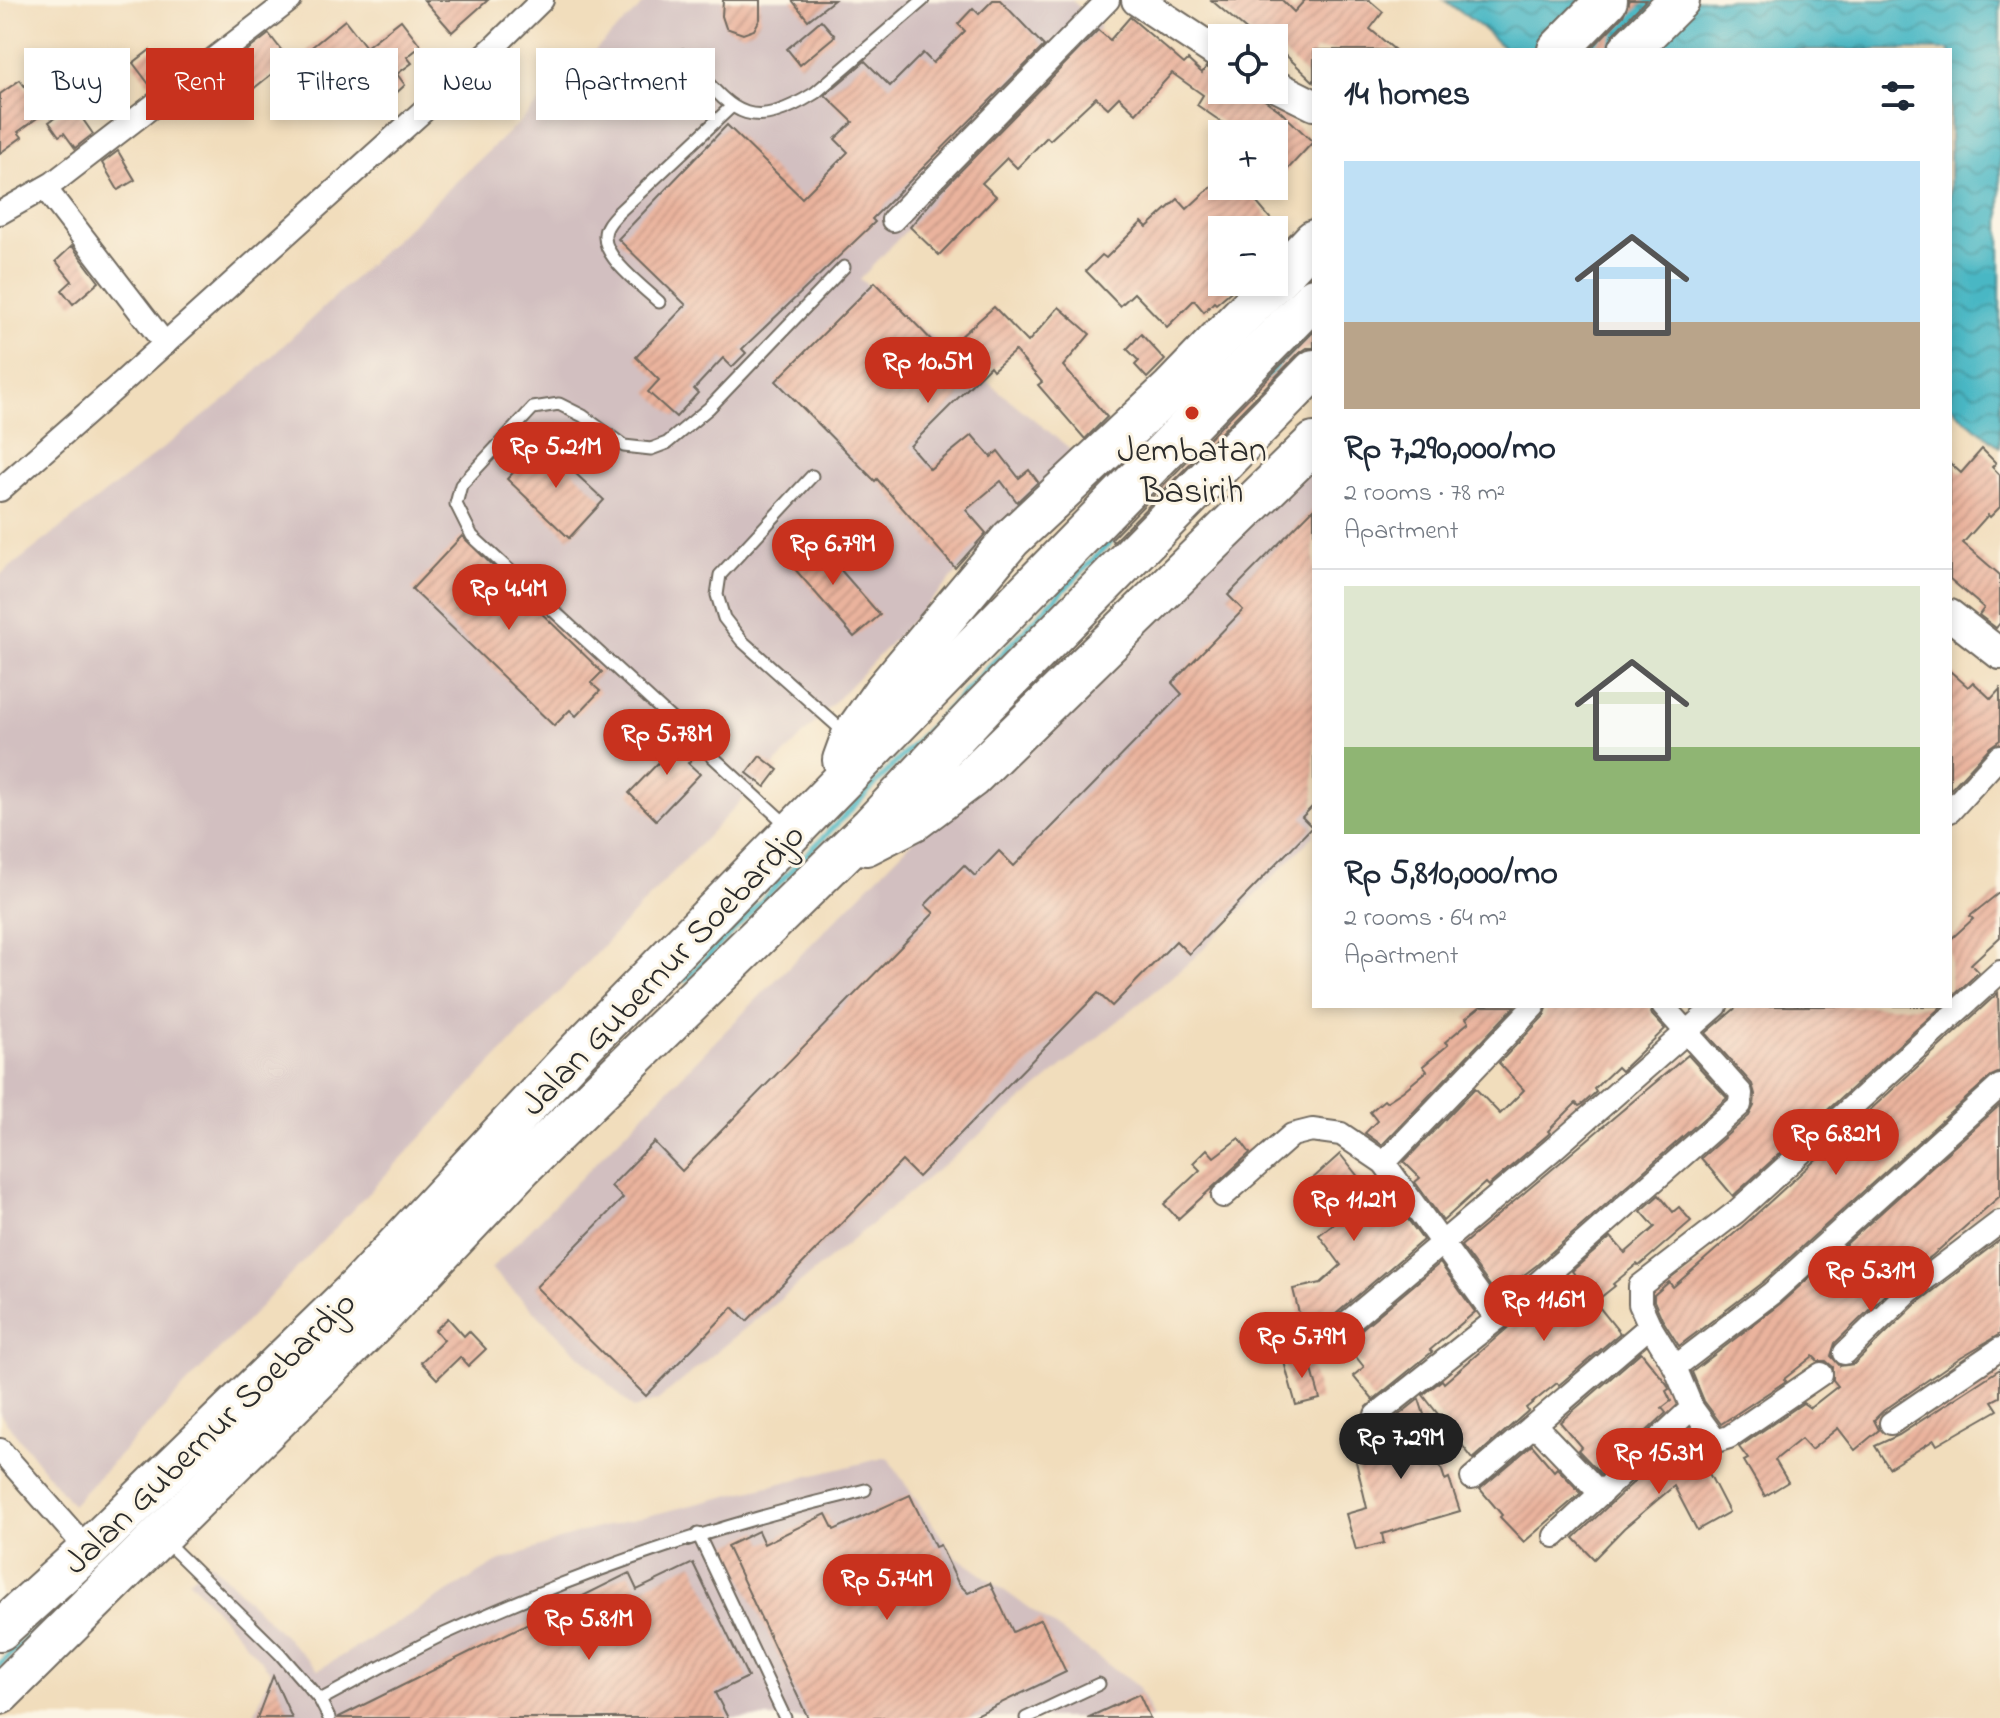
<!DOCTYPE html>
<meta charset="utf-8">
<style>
body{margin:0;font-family:"Indie Flower",sans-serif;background:#f2f2f3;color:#1f2937;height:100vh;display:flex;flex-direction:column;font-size:30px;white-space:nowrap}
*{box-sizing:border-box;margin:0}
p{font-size:26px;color:#747a83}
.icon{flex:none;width:44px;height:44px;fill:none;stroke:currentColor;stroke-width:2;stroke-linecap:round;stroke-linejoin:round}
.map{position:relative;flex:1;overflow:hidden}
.panel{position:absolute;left:1312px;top:48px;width:640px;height:960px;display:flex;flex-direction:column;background:#fff;border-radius:0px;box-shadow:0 4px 12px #0003}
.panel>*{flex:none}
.hud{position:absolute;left:24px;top:48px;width:760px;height:72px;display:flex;gap:16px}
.fabs{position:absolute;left:1208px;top:24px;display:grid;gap:16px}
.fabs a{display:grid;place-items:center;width:80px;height:80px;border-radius:0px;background:#fff;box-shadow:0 4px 12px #0003;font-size:40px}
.price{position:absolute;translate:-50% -68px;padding:0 18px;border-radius:28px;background:#c8321e;color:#fff;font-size:26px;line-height:52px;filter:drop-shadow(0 2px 4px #0008)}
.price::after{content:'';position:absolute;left:50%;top:48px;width:24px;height:18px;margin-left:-12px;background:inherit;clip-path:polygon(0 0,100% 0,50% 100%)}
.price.active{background:#222;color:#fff}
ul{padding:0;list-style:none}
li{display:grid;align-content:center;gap:16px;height:424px;padding:0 32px}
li+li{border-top:2px solid #e0e1e3}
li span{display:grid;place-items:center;height:248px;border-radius:0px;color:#555}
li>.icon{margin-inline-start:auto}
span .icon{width:144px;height:144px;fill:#fffc;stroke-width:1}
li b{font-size:34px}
h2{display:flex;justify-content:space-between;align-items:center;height:96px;padding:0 32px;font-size:34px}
.tag{padding:0 28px;border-radius:0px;background:#fff;box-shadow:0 4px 12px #0003;font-size:28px;line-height:72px}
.tag.active{background:#c8321e;color:#fff}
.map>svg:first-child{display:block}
</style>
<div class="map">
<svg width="2000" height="1718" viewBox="0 0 2000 1718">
<defs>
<pattern id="water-waves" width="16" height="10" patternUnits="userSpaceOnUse" patternTransform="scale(2)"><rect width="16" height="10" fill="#4ab7c4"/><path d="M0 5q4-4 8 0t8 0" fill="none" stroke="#3e959f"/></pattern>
<pattern id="building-hatch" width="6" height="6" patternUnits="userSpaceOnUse" patternTransform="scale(2)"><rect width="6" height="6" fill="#eab39d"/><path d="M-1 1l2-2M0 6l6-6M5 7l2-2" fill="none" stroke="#c99a87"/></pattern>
</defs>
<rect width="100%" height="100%" fill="#fcf5e5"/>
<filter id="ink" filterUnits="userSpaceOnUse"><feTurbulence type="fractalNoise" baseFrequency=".0125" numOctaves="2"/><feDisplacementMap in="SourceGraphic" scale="16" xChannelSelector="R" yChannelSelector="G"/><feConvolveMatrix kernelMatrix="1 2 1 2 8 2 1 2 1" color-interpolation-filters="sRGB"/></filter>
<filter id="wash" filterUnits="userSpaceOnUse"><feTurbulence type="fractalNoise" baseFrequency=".006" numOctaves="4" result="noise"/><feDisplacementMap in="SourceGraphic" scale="32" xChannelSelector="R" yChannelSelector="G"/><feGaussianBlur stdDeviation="1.8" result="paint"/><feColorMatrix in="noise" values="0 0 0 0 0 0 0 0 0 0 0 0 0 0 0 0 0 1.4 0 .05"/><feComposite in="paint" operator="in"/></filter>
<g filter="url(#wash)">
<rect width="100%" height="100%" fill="#f1ddbc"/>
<g fill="#d2bfc0">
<path d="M648,0H1072L1100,27L860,279L1073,451L72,1505L0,1414V575L230,396Z"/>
<path d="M1314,450V835L1192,960L658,1400L634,1409L491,1269L1093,658Z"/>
<path d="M887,1457L953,1554L1138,1686L1153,1718H253L271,1672L189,1580L210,1562L318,1670L496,1563L578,1533Z"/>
</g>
<path fill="url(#water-waves)" stroke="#3a7178" stroke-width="2" d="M1444,0H2000V447L1961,416L1950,404V50H1506L1481,27Z"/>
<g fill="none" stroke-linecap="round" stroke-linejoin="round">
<g stroke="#4ab7c4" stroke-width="6">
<path d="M1216,431L1314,329"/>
<path d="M685,980L1117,535"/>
<path d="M0,1664L84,1583"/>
</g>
</g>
<g id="blocks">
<g fill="url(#building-hatch)">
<path d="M424,0H488L452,32Z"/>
<path d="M723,0H760V19L754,30L743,34L726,28L722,16Z"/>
<path d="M792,0H834L808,20Z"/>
<path d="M993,0H1000L1044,46L872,219L875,222L742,349L746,353L732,367L723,358L694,389L698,393L676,417L648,392L659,380L636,357L686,305L618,239L727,125L802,198L848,152L835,139L853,122L825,95L865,61L890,86L923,53L933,63L965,31L958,24L973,8L979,14Z"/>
<path d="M1211,0H1282L1294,12L1305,0H1369L1383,12L1370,29L1395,50H1314V82L1274,44V38H1256Z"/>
<path d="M1629,0H1646L1613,34L1607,50H1590L1623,16Z"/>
<path d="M1130,17L1184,64L1188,60L1202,73L1206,67L1222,74V90H1250L1279,110L1313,142L1274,184V134H1239L1197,105L1203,95L1172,73L1136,113L1119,97L1108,108L1096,97L1050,140L1047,137L1017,168L1007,158L982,183L996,196L939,255L910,227L939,193L1098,30L1110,40Z"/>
<path d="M345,20L366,47L401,20L421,46L407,57L412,63L397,74L405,85L381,107L367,89L383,77L363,52L328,79L307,51Z"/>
<path d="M821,20L835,36L800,65L787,49Z"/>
<path d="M269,34L289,60L221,115L200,87Z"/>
<path d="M150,50L170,75L152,88L133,63Z"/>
<path d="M20,80L44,113L18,132L22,137L0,153V94Z"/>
<path d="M73,105L93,134L75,148L64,133L59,136L49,122Z"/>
<path d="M118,151L135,180L118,190L102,163Z"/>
<path d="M1212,186H1273L1257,203L1280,230H1222V282H1242L1216,304L1214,302L1204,312L1194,300L1167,327L1134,293L1120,306L1086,271L1102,255L1106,258L1142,222L1147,227L1178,199L1187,209Z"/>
<path d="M72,246L99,282L73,304L62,290L72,281L56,261Z"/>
<path d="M875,282L943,352L994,307L1028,342L1059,307L1090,334L1063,366L1107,417L1085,439L1038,385L1042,382L1015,351L993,370L990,366L910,446L930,469L972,435L991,457L998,451L1019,478L1029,470L1038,482L1017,502L1001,481L966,510L986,533L955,568L877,479L875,481L776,381Z"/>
<path d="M1314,331V348H1307L1298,354L1113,542L1111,539Z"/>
<path d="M1141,334L1165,360L1147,378L1135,365L1139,361L1127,349Z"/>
<path d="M542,442L604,500L569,538L507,479Z"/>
<path d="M1982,449L1996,463L1992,467L2000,475V507L1990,517L1988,515L1963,543L2000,575V623L1996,628L1979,615L1984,608L1950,579V463L1961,473Z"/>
<path d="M1314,508V805L1302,817L1312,827L1189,954L1176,941L1112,1006L1098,993L918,1177L902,1161L747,1321L733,1307L646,1396L536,1287L623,1198L611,1186L654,1142L682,1171L934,913L925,905L964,865L975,876L999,851L1014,866L1182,694L1172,683L1243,610L1228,595Z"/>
<path d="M462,536L602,672L591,683L600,691L576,716L570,710L554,726L412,589Z"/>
<path d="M812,537L880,615L854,637L787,560Z"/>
<path d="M1950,671L1968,687L1973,682L1991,699L2000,689V740L1990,747L1950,790Z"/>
<path d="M665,725L697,754L688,763L700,774L656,820L629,793L662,759L659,756L672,743L660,731Z"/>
<path d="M760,756L778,770L765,787L747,773Z"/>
<path d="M2000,892V937L1971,964L1979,972L1950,999V940L1973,919L1970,916Z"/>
<path d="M1998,993L2000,1072L1991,1076L1763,1282L1679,1346L1662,1319L1654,1301V1295L1669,1282L1673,1287L1752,1218Z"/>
<path d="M1481,1006H1515L1382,1145L1365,1133L1377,1121L1370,1112L1384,1100L1386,1102L1403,1091L1427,1071L1423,1066L1448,1045L1445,1042L1469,1022L1466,1018Z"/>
<path d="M1548,1006H1649L1652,1015L1665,1029L1621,1071L1617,1067L1594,1089L1596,1092L1583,1104L1579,1106L1576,1103L1548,1131L1550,1133L1543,1139L1488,1186L1485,1183L1443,1221L1415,1182L1420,1178L1404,1162L1475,1088L1500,1114L1524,1090L1499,1063L1544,1016Z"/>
<path d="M1738,1006H1942L1733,1196L1701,1158L1749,1116L1754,1106L1755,1094L1752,1084L1706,1033Z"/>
<path d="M1688,1055L1727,1098L1537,1265L1508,1287L1510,1289L1499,1298L1461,1246Z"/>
<path d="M2000,1105V1196L1933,1255L1898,1282L1835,1343L1831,1356L1840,1366L1854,1364L1917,1303L2000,1240V1334L1961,1357L1883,1411L1874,1420L1879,1430L1855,1450L1838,1428L1811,1450L1801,1439L1775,1460L1788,1482L1765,1496L1744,1461L1748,1459L1739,1447L1803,1403L1810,1408L1838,1386L1833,1380V1367L1826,1361H1818L1813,1356L1784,1379L1786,1381L1721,1424L1704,1401L1692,1372L1781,1303Z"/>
<path d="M1239,1138L1250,1153L1178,1219L1164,1204L1200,1170L1193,1163L1207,1149L1214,1157Z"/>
<path d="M1340,1154L1368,1189L1374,1184L1392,1206L1395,1202L1423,1240L1317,1330L1304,1333L1293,1289L1321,1283L1341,1265L1319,1235L1342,1217L1310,1181Z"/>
<path d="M1659,1195L1673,1212L1679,1207L1691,1221L1639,1266L1637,1264L1613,1284L1615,1286L1595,1302L1620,1333L1559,1385L1557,1383L1526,1408L1528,1411L1473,1459L1423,1395L1442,1380L1444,1383L1527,1311L1541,1325L1566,1304L1556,1292L1575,1275L1572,1271L1611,1237L1625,1253L1655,1227L1641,1211Z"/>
<path d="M1440,1263L1475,1312L1430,1350L1432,1352L1373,1400L1353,1376L1364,1367L1345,1343Z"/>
<path d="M448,1318L464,1336L469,1331L486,1349L468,1366L460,1357L437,1379L421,1362L444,1340L435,1330Z"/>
<path d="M1641,1352L1667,1384L1669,1389L1666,1391L1671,1401L1662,1408L1666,1413L1601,1474L1578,1450L1581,1447L1560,1422Z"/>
<path d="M1308,1355L1320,1399L1296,1405L1284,1362Z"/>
<path d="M2000,1369V1397L1992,1401L1998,1410L1937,1445L1934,1440L1889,1468L1875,1446L1899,1435Z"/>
<path d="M1419,1399L1445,1480L1449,1478L1460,1511L1382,1534L1384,1543L1356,1550L1346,1514L1367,1508L1354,1453L1386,1445L1377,1429L1385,1426Z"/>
<path d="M1684,1435L1697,1450L1729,1512L1697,1530L1674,1486L1624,1528L1594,1559L1574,1538Z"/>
<path d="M1532,1445L1554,1471L1557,1468L1581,1493L1524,1542L1500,1517L1502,1515L1480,1489Z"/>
<path d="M910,1495L935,1547L940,1545L958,1583L968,1593L990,1583L1013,1632L1041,1619L1066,1672L970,1718H808L727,1546L758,1531L764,1544L826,1514L834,1530Z"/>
<path d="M693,1563L748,1677L715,1693L728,1718H337L629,1573L637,1590Z"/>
<path d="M273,1676L292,1718H257Z"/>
<path d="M1139,1694L1150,1718H1087L1122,1702Z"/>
</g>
</g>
</g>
<g filter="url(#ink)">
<use href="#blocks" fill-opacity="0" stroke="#70695e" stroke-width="2"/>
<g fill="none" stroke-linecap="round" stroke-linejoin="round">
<g stroke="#70695e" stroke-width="15">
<g id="lane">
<path d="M683,55C730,106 743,138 815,93L923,0"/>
<path d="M659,302C643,287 603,258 605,235C605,226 613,219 618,213L731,107"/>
<path d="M812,476L720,575L717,595L724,618L742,641L844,732"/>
<path d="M787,825L472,536L456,504L461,485L533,408L559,404L583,416L624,446L651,449L667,443L709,408L844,267"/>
<path d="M698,1534L785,1718"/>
<path d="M163,1539L280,1654L320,1700L329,1718"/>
<path d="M320,1700C362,1678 402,1654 444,1634C579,1572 720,1524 865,1490"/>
<path d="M1026,1718L1099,1684"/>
</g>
</g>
<g stroke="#70695e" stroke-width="26">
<g id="street">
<path d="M45,188L165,344"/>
<path d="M0,213L53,183L290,0"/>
<path d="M893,220L1108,0"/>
<path d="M0,490L118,386L493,48L542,0"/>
<path d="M1950,811L2000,756"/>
<path d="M1384,1163L1534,1006"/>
<path d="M1223,1196L1292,1135L1312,1130L1341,1134L1384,1163L1497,1319"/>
<path d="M1327,1340L1552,1150L1716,1006"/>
<path d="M1845,1353L1908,1292L2000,1222"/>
<path d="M1675,1367L1772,1293L2000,1086"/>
<path d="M1821,1374L1729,1437L1716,1441L1692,1408L1675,1367L1650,1326L1640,1304V1286L1736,1212L2000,972"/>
<path d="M1376,1415L1497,1319L1740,1105L1741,1093L1663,1006"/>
<path d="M1891,1423L2000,1349"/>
<path d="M1535,1425L1601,1494"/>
<path d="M0,1450L88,1550"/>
<path d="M1472,1478L1650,1326"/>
<path d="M1555,1536L1692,1408"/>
</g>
</g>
<g stroke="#70695e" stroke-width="34">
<g id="secondary">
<path d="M1137,0L1222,56"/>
<path d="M1274,85L1314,105"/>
<path d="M1950,615L2000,654"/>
</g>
</g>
<g stroke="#70695e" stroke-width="44">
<g id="highway">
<path d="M1558,50L1607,0"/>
<path d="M1629,50L1679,0"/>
<path d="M1274,282L1314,240"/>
<path d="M843,760L851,738L884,691L1011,539L1171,389L1274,282"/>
<path d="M866,845L915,820L971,778L1314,443"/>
<path d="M0,1630L88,1550L359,1286L577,1052L1314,298"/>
<path d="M0,1694L377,1321L522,1167L871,826L983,707L1314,370"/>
</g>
</g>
<use href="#lane" stroke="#fff" stroke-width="11"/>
<use href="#street" stroke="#fff" stroke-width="22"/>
<use href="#secondary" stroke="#fff" stroke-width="30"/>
<use href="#highway" stroke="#fff" stroke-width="40"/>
</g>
</g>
<circle fill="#c8321e" stroke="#fcf5e5" stroke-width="3" cx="1192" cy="413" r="8"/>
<g text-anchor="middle" stroke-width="6" stroke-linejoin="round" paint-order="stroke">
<g font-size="36" fill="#2b2b2b" stroke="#fcf5e5">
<text x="1192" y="461">Jembatan<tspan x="1192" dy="41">Basirih</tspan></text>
</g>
<g font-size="36" fill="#2b2b2b" stroke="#fcf5e5">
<text transform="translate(661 968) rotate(-46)" y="13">Jalan Gubernur Soebardjo</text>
<text transform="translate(208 1431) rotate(-44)" y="13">Jalan Gubernur Soebardjo</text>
</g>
</g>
</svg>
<div class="fabs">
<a><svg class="icon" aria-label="locate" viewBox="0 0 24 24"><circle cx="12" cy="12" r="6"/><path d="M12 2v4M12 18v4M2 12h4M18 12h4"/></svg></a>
<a>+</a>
<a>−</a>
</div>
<b class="price" style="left:928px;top:405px">Rp 10.5M</b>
<b class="price" style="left:556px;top:490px">Rp 5.21M</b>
<b class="price" style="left:833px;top:587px">Rp 6.79M</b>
<b class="price" style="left:509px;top:632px">Rp 4.4M</b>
<b class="price" style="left:667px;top:777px">Rp 5.78M</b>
<b class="price" style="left:1836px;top:1177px">Rp 6.82M</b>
<b class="price" style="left:1354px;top:1243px">Rp 11.2M</b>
<b class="price" style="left:1871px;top:1314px">Rp 5.31M</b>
<b class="price" style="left:1544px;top:1343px">Rp 11.6M</b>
<b class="price" style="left:1302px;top:1380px">Rp 5.79M</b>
<b class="price active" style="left:1401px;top:1481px">Rp 7.29M</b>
<b class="price" style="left:1659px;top:1496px">Rp 15.3M</b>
<b class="price" style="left:887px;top:1622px">Rp 5.74M</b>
<b class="price" style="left:589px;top:1662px">Rp 5.81M</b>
<div class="hud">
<a class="tag">Buy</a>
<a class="tag active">Rent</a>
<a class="tag">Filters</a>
<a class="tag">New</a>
<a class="tag">Apartment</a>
</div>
<section class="panel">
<h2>14 homes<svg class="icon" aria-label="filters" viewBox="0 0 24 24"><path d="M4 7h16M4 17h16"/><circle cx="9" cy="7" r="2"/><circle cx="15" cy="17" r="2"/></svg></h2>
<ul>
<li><span style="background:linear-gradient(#bfe0f5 65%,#b9a48a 0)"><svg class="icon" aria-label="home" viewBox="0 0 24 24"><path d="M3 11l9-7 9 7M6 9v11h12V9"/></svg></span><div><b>Rp 7,290,000/mo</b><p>2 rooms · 78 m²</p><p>Apartment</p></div></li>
<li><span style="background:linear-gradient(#dfe7d0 65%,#8fb573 0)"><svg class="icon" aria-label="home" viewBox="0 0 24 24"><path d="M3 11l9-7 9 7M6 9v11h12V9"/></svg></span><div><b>Rp 5,810,000/mo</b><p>2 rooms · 64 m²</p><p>Apartment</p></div></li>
</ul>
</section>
</div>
